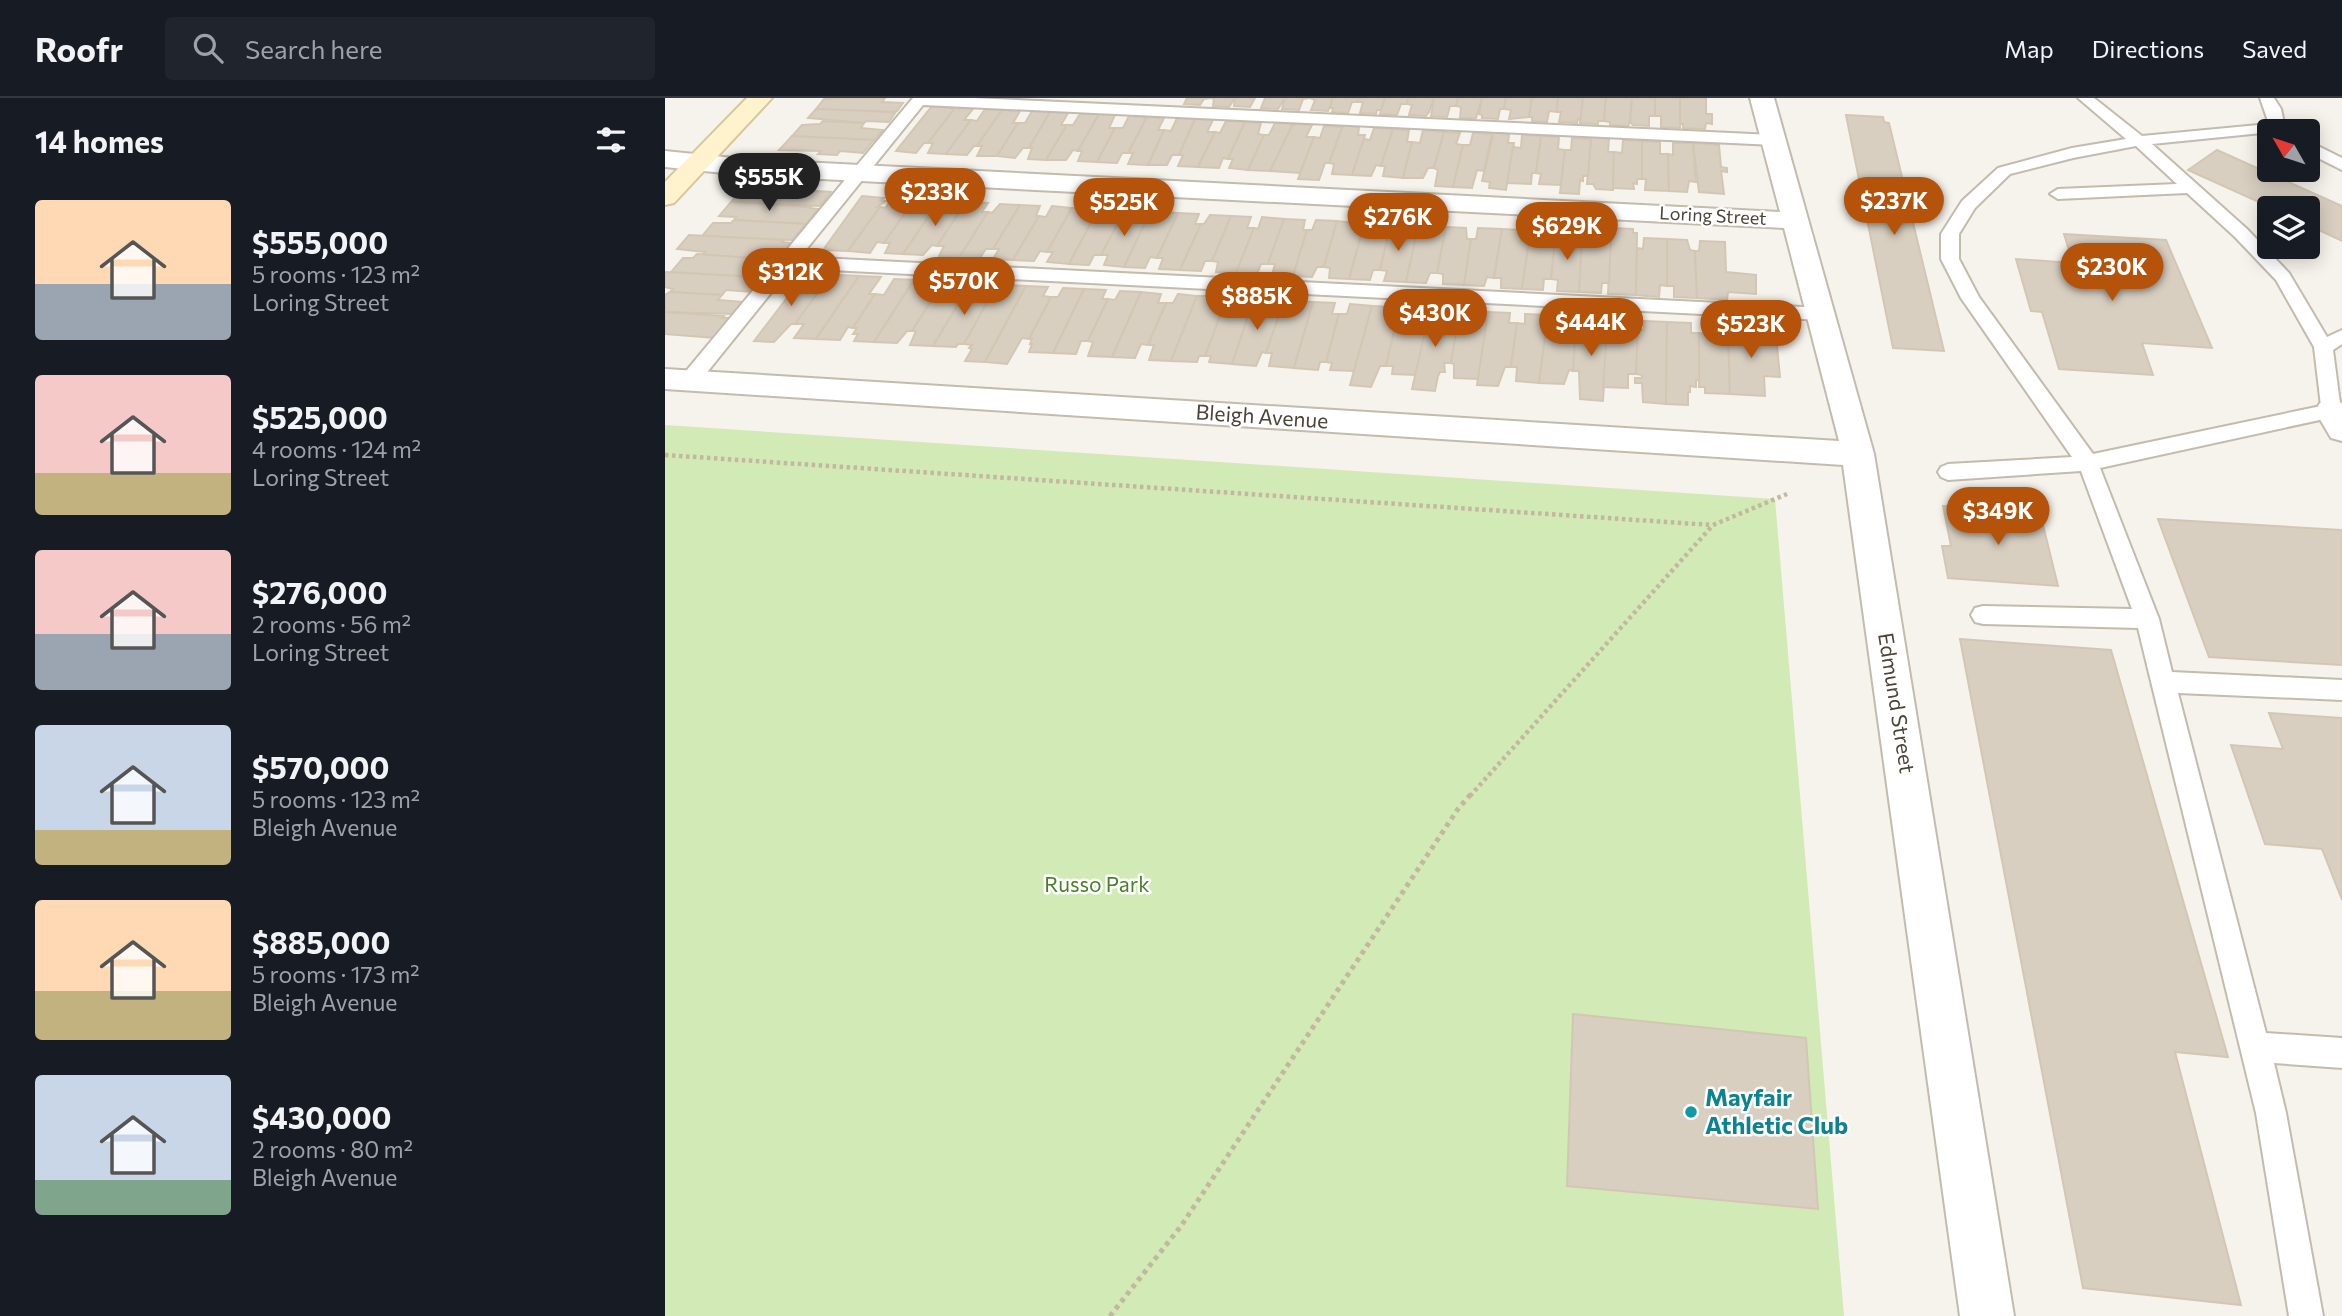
<!DOCTYPE html>
<meta charset="utf-8">
<style>
body{margin:0;font-family:Commissioner,sans-serif;background:#20242c;color:#f1f3f6;height:100vh;display:flex;flex-direction:column;font-size:26px;white-space:nowrap}
*{box-sizing:border-box;margin:0}
p{font-size:23px;color:#9ea1a6}
.icon{flex:none;width:38px;height:38px;fill:none;stroke:currentColor;stroke-width:2;stroke-linecap:round;stroke-linejoin:round}
.map{position:relative;flex:1;overflow:hidden}
.sheet{display:flex;flex-direction:column;background:#171b24;width:665px}
.sheet>*{flex:none}
.needle{width:46px;rotate:309deg}
.controls{position:absolute;left:1592px;top:21px;display:grid;gap:14px}
.controls a{display:grid;place-items:center;width:63px;height:63px;border-radius:7px;background:#171b24;box-shadow:0 4px 18px #0003;font-size:35px}
.price{position:absolute;translate:-50% -60px;padding:0 16px;border-radius:24px;background:#b45309;color:#fff;font-size:23px;line-height:46px;filter:drop-shadow(0 2px 4px #0008)}
.price::after{content:'';position:absolute;left:50%;top:42px;width:21px;height:16px;margin-left:-10px;background:inherit;clip-path:polygon(0 0,100% 0,50% 100%)}
.price.active{background:#222;color:#fff}
ul{padding:0;list-style:none}
li{display:flex;align-items:center;gap:21px;height:175px;padding:0 35px}
li span{display:grid;place-items:center;flex:none;width:196px;height:140px;border-radius:7px;color:#555}
li>.icon{margin-inline-start:auto}
span .icon{width:84px;height:84px;fill:#fffc;stroke-width:1}
li b{font-size:30px}
h2{display:flex;justify-content:space-between;align-items:center;height:84px;padding:0 35px;font-size:30px}
header{display:flex;align-items:center;gap:42px;box-sizing:border-box;height:98px;padding:0 35px;background:#171b24;border-bottom:2px solid #363941}
header strong{font-size:33px}
nav{display:flex;gap:38px;margin-inline-start:auto;font-size:24px}
.search{width:490px;height:63px;background:#20242c;display:flex;align-items:center;gap:18px;box-sizing:border-box;padding:0 24px;border-radius:7px;color:#9ea1a6;font-size:26px}
main{display:flex;flex:1;min-height:0}
.map>svg:first-child{display:block}
</style>
<header>
<strong>Roofr</strong>
<div class="search"><svg class="icon" aria-label="search" viewBox="0 0 24 24"><circle cx="10" cy="10" r="6"/><path d="M15 15l6 6"/></svg>Search here</div>
<nav><a>Map</a><a>Directions</a><a>Saved</a></nav>
</header>
<main>
<section class="sheet">
<h2>14 homes<svg class="icon" aria-label="filters" viewBox="0 0 24 24"><path d="M4 7h16M4 17h16"/><circle cx="9" cy="7" r="2"/><circle cx="15" cy="17" r="2"/></svg></h2>
<ul>
<li><span style="background:linear-gradient(#ffd9b3 60%,#9aa5b1 0)"><svg class="icon" aria-label="home" viewBox="0 0 24 24"><path d="M3 11l9-7 9 7M6 9v11h12V9"/></svg></span><div><b>$555,000</b><p>5 rooms · 123 m²</p><p>Loring Street</p></div></li>
<li><span style="background:linear-gradient(#f6c9c9 70%,#c2b280 0)"><svg class="icon" aria-label="home" viewBox="0 0 24 24"><path d="M3 11l9-7 9 7M6 9v11h12V9"/></svg></span><div><b>$525,000</b><p>4 rooms · 124 m²</p><p>Loring Street</p></div></li>
<li><span style="background:linear-gradient(#f6c9c9 60%,#9aa5b1 0)"><svg class="icon" aria-label="home" viewBox="0 0 24 24"><path d="M3 11l9-7 9 7M6 9v11h12V9"/></svg></span><div><b>$276,000</b><p>2 rooms · 56 m²</p><p>Loring Street</p></div></li>
<li><span style="background:linear-gradient(#c9d6e8 75%,#c2b280 0)"><svg class="icon" aria-label="home" viewBox="0 0 24 24"><path d="M3 11l9-7 9 7M6 9v11h12V9"/></svg></span><div><b>$570,000</b><p>5 rooms · 123 m²</p><p>Bleigh Avenue</p></div></li>
<li><span style="background:linear-gradient(#ffd9b3 65%,#c2b280 0)"><svg class="icon" aria-label="home" viewBox="0 0 24 24"><path d="M3 11l9-7 9 7M6 9v11h12V9"/></svg></span><div><b>$885,000</b><p>5 rooms · 173 m²</p><p>Bleigh Avenue</p></div></li>
<li><span style="background:linear-gradient(#c9d6e8 75%,#7fa58c 0)"><svg class="icon" aria-label="home" viewBox="0 0 24 24"><path d="M3 11l9-7 9 7M6 9v11h12V9"/></svg></span><div><b>$430,000</b><p>2 rooms · 80 m²</p><p>Bleigh Avenue</p></div></li>
</ul>
</section>
<div class="map">
<svg width="1677" height="1218" viewBox="0 0 1677 1218">
<rect width="100%" height="100%" fill="#f6f3ec"/>
<path fill="#d2eab5" d="M0,327L1110,401L1179,1218H0Z"/>
<g fill="#d8cfc1" stroke="#d3c7b4" stroke-width="2">
<path d="M177,0H220L217,4L238,5L232,13L224,14L151,11L159,1Z"/>
<path d="M522,0H546L539,1L535,7L519,6Z"/>
<path d="M546,0H570L564,9L548,8L549,1Z"/>
<path d="M570,0H590L585,9L569,8Z"/>
<path d="M600,0H620L613,11L596,10Z"/>
<path d="M620,0H645L638,1L634,12L617,11Z"/>
<path d="M645,0H668L663,13L646,12L650,2Z"/>
<path d="M668,0H694L692,4H687L683,15L667,14L668,10H665Z"/>
<path d="M694,0H720L716,12H712L711,16L695,15L698,4H692Z"/>
<path d="M720,0H743L742,6H736L732,17L715,16Z"/>
<path d="M743,0H769L764,14L761,18L744,17L747,7L742,6Z"/>
<path d="M769,0H793L791,8H785L782,19L766,18Z"/>
<path d="M793,0H817L811,20H795L796,9L791,8Z"/>
<path d="M817,0H841L839,11H835L833,21L817,20V17L814,16Z"/>
<path d="M841,0H867L864,19L844,21L846,12L839,11Z"/>
<path d="M867,0H893L892,14L884,13L882,24L867,23V19H864Z"/>
<path d="M893,0H918L916,22L913,21L912,25L894,24L896,14H892Z"/>
<path d="M918,0H941L939,23H933V26L915,25Z"/>
<path d="M941,0H967L965,24L963,28L945,27V24L939,23Z"/>
<path d="M967,0H990V18H984V28L968,27L965,24Z"/>
<path d="M990,0H1015V30L996,29V18H990Z"/>
<path d="M1015,0H1041V16H1047V26L1041,25L1040,31L1018,30V26H1015Z"/>
<path d="M267,8L290,10L263,45H259L251,55L231,53Z"/>
<path d="M290,10L308,11L299,22H306L281,56L263,55L268,45H263Z"/>
<path d="M151,11L224,14L230,15L224,24L201,23L199,25L143,20Z"/>
<path d="M320,11L337,12L312,48H309L302,57L281,56L306,22L312,23Z"/>
<path d="M337,12L355,13L348,25H353L332,58H312L317,48H312Z"/>
<path d="M367,13L385,14L364,50H358L350,60L332,58L353,25H360Z"/>
<path d="M385,14L403,15L396,27H402L381,62L363,61L367,50H364Z"/>
<path d="M415,16H434L413,53L408,52L401,62H381L402,27H408Z"/>
<path d="M434,16L450,17L444,30H450L432,64L413,63L417,53H413Z"/>
<path d="M1181,17L1218,19L1219,24L1224,25L1279,253L1228,250Z"/>
<path d="M464,18L482,19L463,55H457L452,65L432,64L450,30H458Z"/>
<path d="M482,19L499,20L493,32H499L483,67L463,66L468,55H463Z"/>
<path d="M512,20L530,21L514,57H507L502,67H483L499,32L506,33Z"/>
<path d="M530,21L548,22L542,34H550L533,69L513,68L518,57H514Z"/>
<path d="M158,23L199,25L196,30L218,32L209,42L127,38L137,27L155,26Z"/>
<path d="M561,23L580,24L563,61L558,60L554,70L533,69L550,34L555,35Z"/>
<path d="M580,24L596,25L593,36L599,37L583,72L564,70L568,61H563Z"/>
<path d="M610,25L628,26L605,73L583,72L599,37H604Z"/>
<path d="M628,26L647,27L641,39H649L635,75L605,73Z"/>
<path d="M681,27L694,29L693,37H700L687,77L667,76L669,66L664,65L677,29Z"/>
<path d="M659,28L677,29L664,65H660L654,82L633,81L649,39L655,40Z"/>
<path d="M709,30L728,31L716,68L711,67L706,78L687,77L699,41L705,42Z"/>
<path d="M728,31L744,32L742,44H747L738,80L718,78L720,68H716Z"/>
<path d="M758,32L779,34L769,70H763L758,80H738L747,44L755,45Z"/>
<path d="M829,33L844,37L843,45H849L841,92L824,90L825,84L817,83Z"/>
<path d="M779,34L795,35L791,46L798,47L788,89L770,88L773,72L769,70Z"/>
<path d="M808,35L827,36L819,73L812,72L807,90L788,89L798,47H805Z"/>
<path d="M857,37L876,38L871,75H867L866,86L842,85L848,49L856,50Z"/>
<path d="M127,38L209,42L198,55L175,53L172,57L153,56L156,53L114,52Z"/>
<path d="M876,38L894,39L893,51L900,52L896,87L874,86L876,76L871,75Z"/>
<path d="M928,38L944,41L943,54H949L948,92L931,91L928,86H922L926,41Z"/>
<path d="M907,40L926,41L923,78H918V83L915,82L914,96L895,95L900,52H906Z"/>
<path d="M958,42L977,43V81H972V86L968,85L969,91L948,90L949,54L957,55Z"/>
<path d="M977,43L995,44V56H1003L1004,93L980,92L981,81H977Z"/>
<path d="M1008,45H1028L1031,84L1024,83L1022,94L1004,93L1003,56L1008,57Z"/>
<path d="M1028,45L1054,47L1056,69L1062,70V74L1056,73L1059,96L1034,94Z"/>
<path d="M1552,52L1677,108V143L1643,127V110H1607L1523,72Z"/>
<path d="M81,87L101,88L99,90L166,94L155,108L66,104Z"/>
<path d="M197,98L219,100L216,103H221L212,109H215L183,153L158,152Z"/>
<path d="M231,100L250,101L219,145L212,144L205,155L183,153L215,109L221,110L224,103Z"/>
<path d="M250,101L270,102L264,112H268L238,156L220,155L225,145H219Z"/>
<path d="M283,103L301,104L272,148L267,147L258,157L238,156L268,112Z"/>
<path d="M66,104L146,109L145,110L153,111L141,126L69,122L71,119L54,118Z"/>
<path d="M301,104L323,105L317,114H323L294,160L274,158L279,148H272Z"/>
<path d="M335,106L355,107L328,151H321L314,161L294,160L323,114L327,115Z"/>
<path d="M355,107L375,108L371,118H374L348,162L328,161L334,151H328Z"/>
<path d="M387,108L407,110L382,154L375,153L369,163L348,162L374,118L381,119Z"/>
<path d="M407,110L428,111L423,121H428L404,166L382,164L388,154H382Z"/>
<path d="M440,111L460,112L436,157H429L424,167L404,166L428,121H432Z"/>
<path d="M460,112L480,113L476,123H481L459,169L439,167L443,157H436Z"/>
<path d="M492,113L513,115L492,160L485,159L480,170L459,169L481,123L485,124Z"/>
<path d="M513,115L534,116L530,126H536L515,172L494,171L498,160H492Z"/>
<path d="M545,117L566,118L547,163H540L536,173L515,172L536,126H539Z"/>
<path d="M566,118L586,119L582,130H589L571,175L551,174L553,164L547,163Z"/>
<path d="M597,119L619,121L603,166H596L592,176L571,175L589,130L593,131Z"/>
<path d="M619,121L640,122L638,132H642L628,178L607,177L610,166H603Z"/>
<path d="M69,122L141,126L128,142L37,138L48,125H66Z"/>
<path d="M651,122L672,123L659,169H652L647,179L628,178L642,132H647Z"/>
<path d="M672,123L699,126L684,181L664,180L665,170L659,169Z"/>
<path d="M706,125L726,126L715,172H708L705,182L684,181L697,135H701Z"/>
<path d="M726,126L748,127L747,139H751L741,184L719,183L722,173L715,172Z"/>
<path d="M759,128L781,129L772,175H765L761,185L741,184L751,139H757Z"/>
<path d="M781,129L801,130L802,141H806L799,187L778,186V176L772,175Z"/>
<path d="M813,130L837,131L829,180L822,179L819,188L799,187L806,141H811Z"/>
<path d="M946,130L968,131V135H972L971,197L943,196Z"/>
<path d="M837,131L856,132V143H864L857,191L836,190V180H829Z"/>
<path d="M868,133L891,135L886,181H879L878,192L857,191L864,143L866,144Z"/>
<path d="M891,135L912,136L911,142H917L914,194L892,193L893,182L886,181Z"/>
<path d="M1399,136L1501,142L1547,250L1477,245L1488,277L1394,271L1377,214L1366,213L1351,161L1408,165Z"/>
<path d="M24,137L119,142L117,144L126,145L117,156H91L88,160L37,157L40,154L12,151Z"/>
<path d="M924,137L946,138L944,185H937L936,195L914,194L917,142H924Z"/>
<path d="M979,140L1002,141V188L995,187L994,199L971,197L972,150L978,151Z"/>
<path d="M1002,141L1022,142L1025,152L1030,153L1032,200L1009,199V188H1002Z"/>
<path d="M1035,143L1060,144L1061,174L1091,177V196L1063,194L1062,202L1032,200L1030,153H1034Z"/>
<path d="M32,156L88,160L84,164L108,166L99,178L90,179L6,174L18,160H28Z"/>
<path d="M0,174L90,179L97,181L89,194L61,192L57,197L5,194L8,191L0,189Z"/>
<path d="M141,175L160,177L148,193H154L130,226H126L109,244L89,243Z"/>
<path d="M174,177L194,178L151,241L129,240L139,226H130L154,193H163Z"/>
<path d="M194,178L216,179L204,196H210L188,230L183,229L175,242L151,241Z"/>
<path d="M229,181L249,182L209,244L189,243L193,236H188L192,230H188L210,196L219,197Z"/>
<path d="M249,182L271,183L261,199L268,200L247,233H242L232,245L209,244Z"/>
<path d="M285,184L306,185L268,248L245,247L251,233H247L268,200H275Z"/>
<path d="M306,185L327,186L317,202L323,203L299,246H293L291,249L268,248Z"/>
<path d="M341,187L361,188L320,264L300,263L307,251L304,250L307,247L299,246L323,203H332Z"/>
<path d="M361,188L383,189L378,198L386,199L364,241L357,240L342,266L320,264Z"/>
<path d="M398,190L419,191L388,255L364,254L367,246H365L367,241H364L386,199H393Z"/>
<path d="M419,191L441,192L437,201H443L423,243H416L411,256L388,255Z"/>
<path d="M455,193L476,194L447,259L423,258L428,244L423,243L443,201L450,202Z"/>
<path d="M5,194L57,197L53,202L80,204L70,216L0,214V197Z"/>
<path d="M476,194L496,196L493,205H501L483,247L476,246L470,260L447,259Z"/>
<path d="M513,196L532,198L506,263L484,262L489,247H483L501,205H508Z"/>
<path d="M532,198H554L552,208H559L540,258H534L532,264L506,263Z"/>
<path d="M568,200L589,201L567,266L544,264L546,258H540L559,208L565,209Z"/>
<path d="M589,201L611,202L609,212H616L601,255L597,254L591,268L567,266Z"/>
<path d="M627,203L648,204L629,270L604,268L607,255H601L616,212L624,213Z"/>
<path d="M648,204L670,205L667,216H674L661,264H655L653,272L629,270Z"/>
<path d="M685,206L707,208L689,273L665,272L667,265L661,264L674,216H682Z"/>
<path d="M707,208L728,209L725,221H732L721,268H715L706,289L685,287Z"/>
<path d="M743,210L765,211L751,277L727,276L728,268H721L732,221H740Z"/>
<path d="M765,211L785,212V222L793,223L786,265H779L780,274H775L773,278L770,293L747,291Z"/>
<path d="M803,213L823,214L814,281L789,280V266L786,265L793,223H799Z"/>
<path d="M0,214L59,218L57,220H66L50,240L0,236Z"/>
<path d="M823,214L845,215L844,225H852L846,269H840L833,288L812,287Z"/>
<path d="M860,216L883,217L874,285L851,283L852,269H846L852,225L860,226Z"/>
<path d="M883,217L904,219L905,228L911,229L908,273L904,272L899,286L874,285Z"/>
<path d="M920,220L943,221L938,303L915,301L914,273H908L911,229L919,230Z"/>
<path d="M943,221L964,223L963,230L973,231L971,276H963V290L938,289Z"/>
<path d="M979,223L1002,224L1001,306L978,304L977,285H970V280H977V277L971,276L973,231L979,232Z"/>
<path d="M1002,224L1026,225V235H1034V282H1031V289L1025,288V294H1023V307L1001,306Z"/>
<path d="M1040,226L1063,228L1065,296L1040,295V289H1034V235L1040,236Z"/>
<path d="M1063,228L1094,229V237L1111,238L1115,279L1099,278L1100,298L1065,296Z"/>
<path d="M1278,408L1375,415L1393,488L1283,480L1277,448H1286Z"/>
<path d="M1493,421L1677,432V567L1544,559Z"/>
<path d="M1295,541L1446,552L1563,959L1510,954L1576,1207L1418,1190Z"/>
<path d="M1604,615L1677,620V802L1657,751L1600,746L1566,647L1618,651Z"/>
<path d="M908,916L1141,940L1153,1111L902,1088Z"/>
</g>
<g fill="none" stroke-linecap="round" stroke-linejoin="round">
<g stroke="#c2bbae" stroke-width="4">
<g id="lane">
<path d="M248,0H309L1109,37L1117,42L1109,47L258,7L135,159L1156,210L1165,216L1156,222L126,170L31,288H17L14,283L17,278Z"/>
<path d="M1413,0H1429L1477,38L1604,26L1595,0H1609L1616,11L1620,30L1617,33L1487,46L1582,131L1624,175L1662,239L1677,232V246L1668,252L1676,313L1673,318L1435,370L1494,521L1507,574L1677,582V602L1513,595L1601,935L1677,940V970L1609,965L1621,1015L1658,1218H1624L1591,1015L1473,530L1318,526L1310,524L1306,517L1310,510L1318,508L1467,511L1416,373L1283,382L1276,379L1273,374L1276,369L1283,366L1407,359L1296,200L1276,161V136L1297,103L1333,70L1407,50L1461,41ZM1471,48L1512,86L1393,91L1385,96L1393,101L1522,95L1570,139L1611,182L1649,249L1656,308L1428,356L1314,199L1294,161V136L1310,110L1345,76L1408,60Z"/>
<path d="M1643,43L1677,60V72L1643,55Z"/>
</g>
</g>
<g stroke="#c2bbae" stroke-width="4">
<g id="street">
<path d="M1085,0H1109L1209,356L1349,1218H1295L1178,367L0,291V271L1174,343L1119,130L78,77L0,69V53L78,61L1115,114Z"/>
<path d="M1666,302L1677,305V343L1666,340L1650,313L1655,305Z"/>
</g>
</g>
<g stroke="#d6c79b" stroke-width="4">
<path id="secondary" d="M82,0H107L9,105L0,107V84Z"/>
</g>
<g stroke="#c4b79f" stroke-width="4.5" stroke-dasharray="3.5 3.5" stroke-linecap="butt">
<path d="M0,357L1047,427"/>
<path d="M805,698L1048,427L1122,396"/>
</g>
<path stroke="#c4b79f" stroke-width="5" stroke-dasharray="4.5 4.5" stroke-linecap="butt" d="M445,1218L516,1128L793,711L806,696"/>
<use href="#lane" fill="#fff" fill-rule="evenodd"/>
<use href="#street" fill="#fff" fill-rule="evenodd"/>
<use href="#secondary" fill="#fff3cd" fill-rule="evenodd"/>
</g>
<circle fill="#0f9aa8" stroke="#fff" stroke-width="2.5" cx="1026" cy="1014" r="7"/>
<g text-anchor="middle" stroke-width="5" stroke-linejoin="round" paint-order="stroke">
<g font-size="18" fill="#4b4439" stroke="#fff">
<text transform="translate(1048 118) rotate(3)" y="6">Loring Street</text>
</g>
<g font-size="21" fill="#4b4439" stroke="#fff">
<text transform="translate(597 319) rotate(4)" y="7">Bleigh Avenue</text>
<text transform="translate(1231 605) rotate(81)" y="7">Edmund Street</text>
</g>
<g font-size="21" fill="#4a7f2a" stroke="#fff">
<text x="432" y="794">Russo Park</text>
</g>
<g font-size="24" font-weight="bold" fill="#0d838f" stroke="#fff" text-anchor="start">
<text x="1040" y="1008">Mayfair<tspan x="1040" dy="28">Athletic Club</tspan></text>
</g>
</g>
</svg>
<div class="controls">
<a><svg class="needle" viewBox="-14 -14 28 28"><path d="M0-13l5 13h-10z" fill="#e53935"/><path d="M0 13l5-13h-10z" fill="#9ea1a6"/></svg></a>
<a><svg class="icon" aria-label="layers" viewBox="0 0 24 24"><path d="M12 4l9 5-9 5-9-5zM3 14l9 5 9-5"/></svg></a>
</div>
<b class="price active" style="left:104px;top:115px">$555K</b>
<b class="price" style="left:270px;top:130px">$233K</b>
<b class="price" style="left:1229px;top:139px">$237K</b>
<b class="price" style="left:459px;top:140px">$525K</b>
<b class="price" style="left:733px;top:155px">$276K</b>
<b class="price" style="left:902px;top:164px">$629K</b>
<b class="price" style="left:1447px;top:205px">$230K</b>
<b class="price" style="left:126px;top:210px">$312K</b>
<b class="price" style="left:299px;top:219px">$570K</b>
<b class="price" style="left:592px;top:234px">$885K</b>
<b class="price" style="left:770px;top:251px">$430K</b>
<b class="price" style="left:926px;top:260px">$444K</b>
<b class="price" style="left:1086px;top:262px">$523K</b>
<b class="price" style="left:1333px;top:449px">$349K</b>
</div>
</main>
